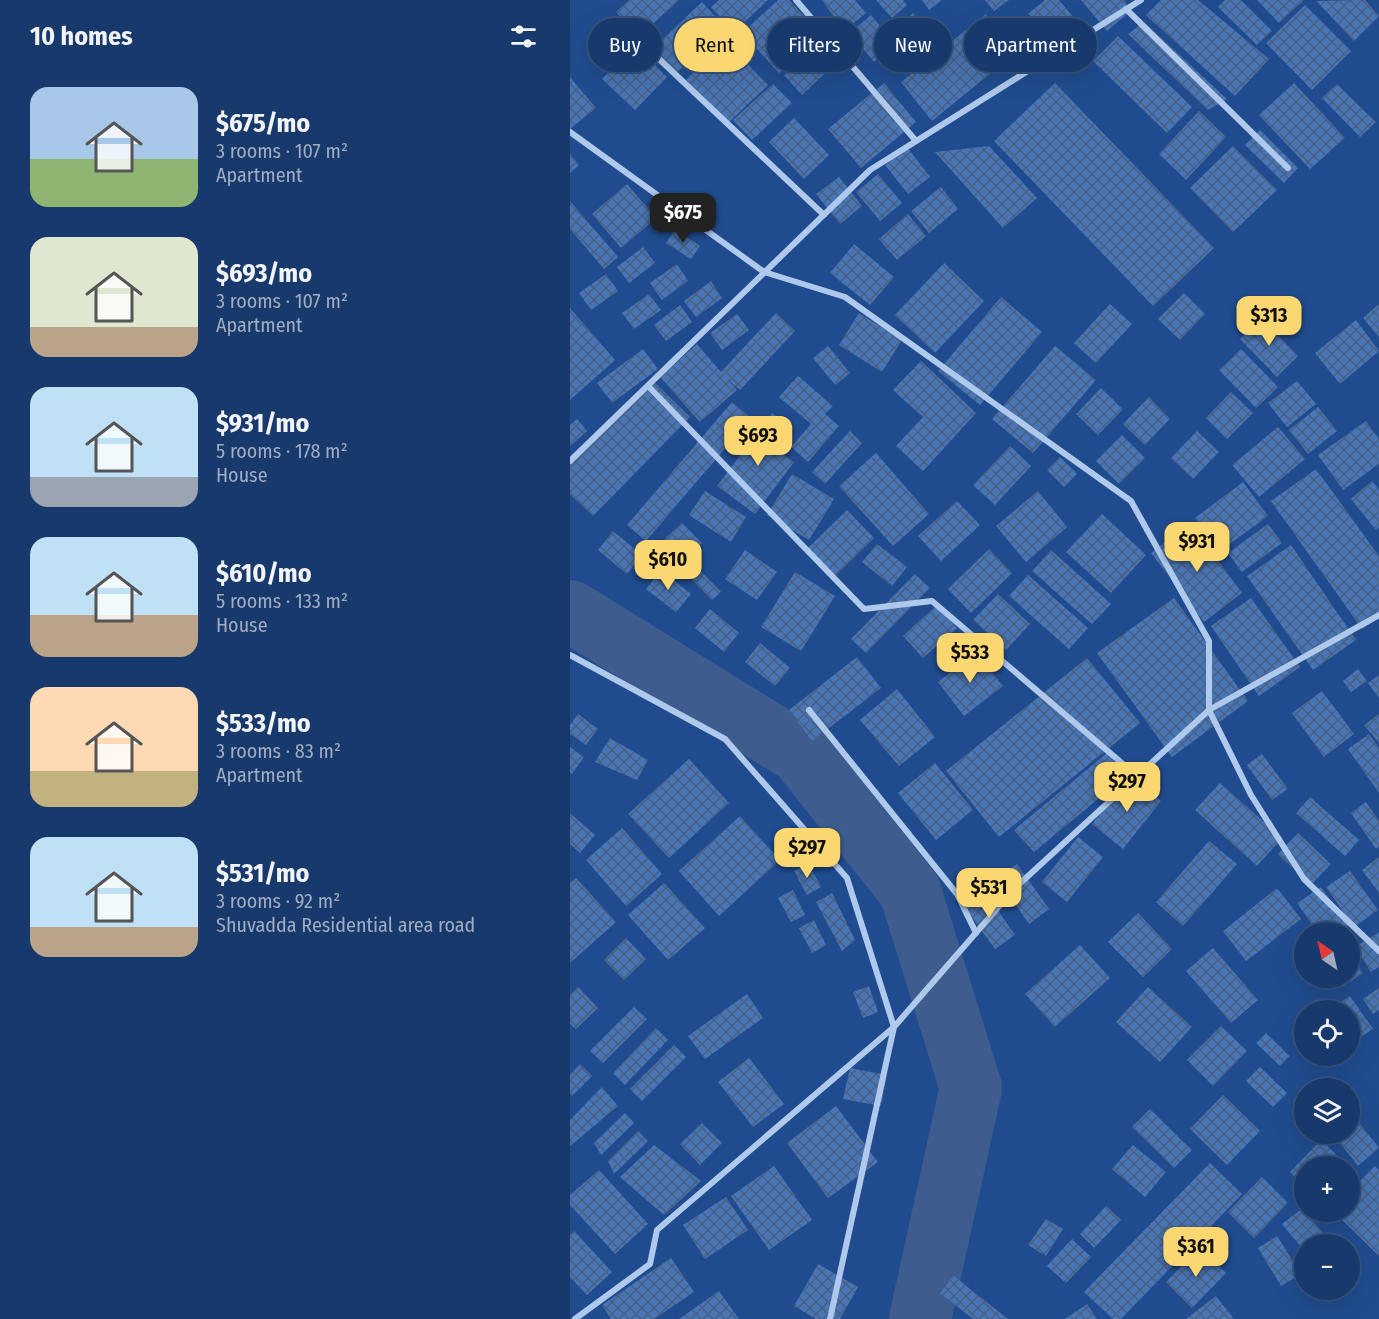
<!DOCTYPE html>
<meta charset="utf-8">
<style>
body{margin:0;font-family:"Fira Sans Condensed",sans-serif;background:#214071;color:#f1f3f6;height:100vh;display:flex;flex-direction:column;font-size:22px;white-space:nowrap}
*{box-sizing:border-box;margin:0}
p{font-size:20px;color:#9facc1}
.icon{flex:none;width:33px;height:33px;fill:none;stroke:currentColor;stroke-width:2;stroke-linecap:round;stroke-linejoin:round}
.map{position:relative;flex:1;overflow:hidden}
.side{display:flex;flex-direction:column;background:#18396b;width:570px}
.side>*{flex:none}
.hud{position:absolute;left:18px;top:18px;width:570px;height:54px;display:flex;gap:12px}
.needle{width:39px;rotate:326deg}
.fabs{position:absolute;left:724px;top:922px;display:grid;gap:12px}
.fabs a{display:grid;place-items:center;width:66px;height:66px;border-radius:50%;background:#18396b;box-shadow:0 6px 24px #0002,0 0 0 2px #36537e;font-size:30px}
.price{position:absolute;translate:-50% -51px;padding:0 14px;border-radius:12px;background:#fad770;color:#111;font-size:20px;line-height:39px;filter:drop-shadow(0 2px 3px #0008)}
.price::after{content:'';position:absolute;left:50%;top:36px;width:18px;height:14px;margin-left:-9px;background:inherit;clip-path:polygon(0 0,100% 0,50% 100%)}
.price.current{background:#222;color:#fff}
ul{padding:0;list-style:none}
li{display:flex;align-items:center;gap:18px;height:150px;padding:0 30px}
li span{display:grid;place-items:center;flex:none;width:168px;height:120px;border-radius:18px;color:#555}
li>.icon{margin-inline-start:auto}
span .icon{width:72px;height:72px;fill:#fffc;stroke-width:1}
li b{font-size:26px}
h2{display:flex;justify-content:space-between;align-items:center;height:72px;padding:0 30px;font-size:26px}
.tag{padding:0 21px;border-radius:27px;background:#18396b;box-shadow:0 6px 24px #0002,0 0 0 2px #36537e;font-size:21px;line-height:54px}
.tag.current{background:#fad770;color:#111}
main{display:flex;flex:1;min-height:0}
.map>svg:first-child{display:block}
</style>
<main>
<section class="side">
<h2>10 homes<svg class="icon" aria-label="filters" viewBox="0 0 24 24"><path d="M4 7h16M4 17h16"/><circle cx="9" cy="7" r="2"/><circle cx="15" cy="17" r="2"/></svg></h2>
<ul>
<li><span style="background:linear-gradient(#a9c7e8 60%,#8fb573 0)"><svg class="icon" aria-label="home" viewBox="0 0 24 24"><path d="M3 11l9-7 9 7M6 9v11h12V9"/></svg></span><div><b>$675/mo</b><p>3 rooms · 107 m²</p><p>Apartment</p></div></li>
<li><span style="background:linear-gradient(#dfe7d0 75%,#b9a48a 0)"><svg class="icon" aria-label="home" viewBox="0 0 24 24"><path d="M3 11l9-7 9 7M6 9v11h12V9"/></svg></span><div><b>$693/mo</b><p>3 rooms · 107 m²</p><p>Apartment</p></div></li>
<li><span style="background:linear-gradient(#bfe0f5 75%,#9aa5b1 0)"><svg class="icon" aria-label="home" viewBox="0 0 24 24"><path d="M3 11l9-7 9 7M6 9v11h12V9"/></svg></span><div><b>$931/mo</b><p>5 rooms · 178 m²</p><p>House</p></div></li>
<li><span style="background:linear-gradient(#bfe0f5 65%,#b9a48a 0)"><svg class="icon" aria-label="home" viewBox="0 0 24 24"><path d="M3 11l9-7 9 7M6 9v11h12V9"/></svg></span><div><b>$610/mo</b><p>5 rooms · 133 m²</p><p>House</p></div></li>
<li><span style="background:linear-gradient(#ffd9b3 70%,#c2b280 0)"><svg class="icon" aria-label="home" viewBox="0 0 24 24"><path d="M3 11l9-7 9 7M6 9v11h12V9"/></svg></span><div><b>$533/mo</b><p>3 rooms · 83 m²</p><p>Apartment</p></div></li>
<li><span style="background:linear-gradient(#bfe0f5 75%,#b9a48a 0)"><svg class="icon" aria-label="home" viewBox="0 0 24 24"><path d="M3 11l9-7 9 7M6 9v11h12V9"/></svg></span><div><b>$531/mo</b><p>3 rooms · 92 m²</p><p>Shuvadda Residential area road</p></div></li>
</ul>
</section>
<div class="map">
<svg width="809" height="1319" viewBox="0 0 809 1319">
<defs>
<pattern id="building-cross-hatch" width="8" height="8" patternUnits="userSpaceOnUse" patternTransform="scale(1.5)"><rect width="8" height="8" fill="#4875b6"/><path d="M0 0l8 8M0 8l8-8" fill="none" stroke="#4a6081"/></pattern>
</defs>
<rect width="100%" height="100%" fill="#204c8f"/>
<g fill="none" stroke-linecap="round" stroke-linejoin="round">
<path stroke="#3e5d8e" stroke-width="62" d="M0,611L230,753L340,891L401,1088L350,1319"/>
</g>
<g fill="url(#building-cross-hatch)">
<path d="M59,0H109L69,37L46,12Z"/>
<path d="M149,0H198L164,32L141,7Z"/>
<path d="M208,0H219L250,33L209,73L172,33Z"/>
<path d="M252,0H285L296,13L274,31Z"/>
<path d="M306,0H333L337,5L322,18Z"/>
<path d="M352,0H372L359,10Z"/>
<path d="M415,0H439L424,11Z"/>
<path d="M475,0H489L527,45L503,66L458,14Z"/>
<path d="M511,0H554L562,10L537,31Z"/>
<path d="M591,0H628L699,59L665,96L576,15Z"/>
<path d="M655,0H671L702,31L687,45L648,7Z"/>
<path d="M687,0H734L709,23Z"/>
<path d="M795,0L809,16L784,41L746,1Z"/>
<path d="M132,2L155,27L105,74L82,49Z"/>
<path d="M735,5L781,51L742,90L696,43Z"/>
<path d="M343,13L367,43L345,61L321,32Z"/>
<path d="M416,14L447,52L362,121L331,82Z"/>
<path d="M301,15L325,44L304,62L280,33Z"/>
<path d="M574,22L657,99L638,110L558,34Z"/>
<path d="M548,36L622,107L597,133L523,61Z"/>
<path d="M253,38L271,58L232,95L214,75Z"/>
<path d="M155,41L198,85L157,124L115,81Z"/>
<path d="M65,46L97,77L65,110L32,79Z"/>
<path d="M0,77L26,108L0,129Z"/>
<path d="M314,83L346,122L291,168L258,129Z"/>
<path d="M485,83L644,248L583,306L424,141Z"/>
<path d="M724,83L775,138L740,169L689,115Z"/>
<path d="M203,84L222,103L182,140L163,120Z"/>
<path d="M767,84L806,122L790,137L752,98Z"/>
<path d="M629,111L656,137L616,180L589,154Z"/>
<path d="M224,118L259,155L234,179L199,142Z"/>
<path d="M690,130L728,168L714,183L675,145Z"/>
<path d="M419,146L467,198L433,228L365,152Z"/>
<path d="M663,146L707,190L663,232L620,188Z"/>
<path d="M337,147L360,177L338,194L315,165Z"/>
<path d="M0,154L9,165L0,173Z"/>
<path d="M308,174L332,203L310,221L286,192Z"/>
<path d="M269,177L292,206L270,224L246,194Z"/>
<path d="M57,184L86,218L51,248L22,214Z"/>
<path d="M371,187L388,209L359,233L341,211Z"/>
<path d="M0,201L48,257L34,269L0,229Z"/>
<path d="M338,214L356,236L327,260L309,239Z"/>
<path d="M105,229L130,246L121,259L96,243Z"/>
<path d="M284,244L324,277L300,305L260,273Z"/>
<path d="M73,247L85,263L59,283L47,267Z"/>
<path d="M374,263L414,301L365,353L325,315Z"/>
<path d="M107,264L118,281L92,300L80,283Z"/>
<path d="M36,274L48,291L21,310L9,293Z"/>
<path d="M141,281L152,298L126,317L114,301Z"/>
<path d="M614,293L635,314L610,340L588,319Z"/>
<path d="M79,294L91,310L64,329L52,313Z"/>
<path d="M431,297L472,332L410,405L368,371Z"/>
<path d="M540,304L562,324L526,363L504,343Z"/>
<path d="M809,304V337L793,318Z"/>
<path d="M110,305L122,322L96,341L84,325Z"/>
<path d="M0,308L45,360L0,400Z"/>
<path d="M206,313L225,331L170,390L158,380L167,390L130,422L90,377L127,344L151,372Z"/>
<path d="M289,313L332,340L312,372L269,345Z"/>
<path d="M167,314L179,330L152,350L140,333Z"/>
<path d="M692,318L728,356L707,377L670,339Z"/>
<path d="M786,320L809,351L770,384L745,353Z"/>
<path d="M258,346L280,373L265,385L243,358Z"/>
<path d="M485,346L526,380L463,453L422,419Z"/>
<path d="M73,349L88,369L42,403L27,383Z"/>
<path d="M671,349L708,387L686,408L649,370Z"/>
<path d="M351,361L406,413L353,471L326,446L353,417L323,390Z"/>
<path d="M228,376L263,406L255,414L269,426L238,462L221,447L241,424L209,397Z"/>
<path d="M83,381L120,417L23,516L0,494V465Z"/>
<path d="M727,381L746,404L717,427L698,403Z"/>
<path d="M531,388L553,409L528,435L506,414Z"/>
<path d="M661,392L683,413L657,439L636,418Z"/>
<path d="M579,397L600,419L575,445L553,424Z"/>
<path d="M162,402L181,418L76,541L57,525Z"/>
<path d="M748,407L767,431L738,454L719,430Z"/>
<path d="M202,413L219,425L203,447L224,462L185,514L147,486Z"/>
<path d="M7,419L17,431L0,446V425Z"/>
<path d="M796,421L809,439V464L773,490L748,455Z"/>
<path d="M708,427L735,459L689,497L662,465Z"/>
<path d="M280,431L292,443L255,484L242,472Z"/>
<path d="M627,431L649,452L623,479L601,458Z"/>
<path d="M552,435L575,458L549,484L526,461Z"/>
<path d="M440,446L461,466L425,505L403,485Z"/>
<path d="M306,453L359,514L323,546L269,486Z"/>
<path d="M490,457L507,474L494,487L477,470Z"/>
<path d="M746,469L809,556V618L792,629L701,501Z"/>
<path d="M222,474L264,499L239,540L197,515Z"/>
<path d="M802,481L809,490V527L806,530L781,499Z"/>
<path d="M673,482L698,516L650,551L625,518Z"/>
<path d="M135,491L176,517L161,542L119,515Z"/>
<path d="M468,491L497,527L456,562L426,526Z"/>
<path d="M387,501L410,525L371,561L348,536Z"/>
<path d="M277,510L304,538L264,577L237,549Z"/>
<path d="M532,514L576,555L541,593L496,552Z"/>
<path d="M112,523L132,543L117,557L151,592L142,600L88,545Z"/>
<path d="M620,523L672,593L634,622L581,553Z"/>
<path d="M698,524L712,543L672,572L658,553Z"/>
<path d="M43,531L72,555L57,574L28,550Z"/>
<path d="M307,544L337,567L322,586L292,562Z"/>
<path d="M721,545L786,640L743,670L677,576Z"/>
<path d="M419,549L442,573L401,613L378,589Z"/>
<path d="M175,550L207,572L187,600L155,579Z"/>
<path d="M481,550L541,604L522,624L462,571Z"/>
<path d="M91,570L121,594L106,612L76,589Z"/>
<path d="M225,572L265,596L231,651L191,627Z"/>
<path d="M345,574L360,588L296,653L281,639Z"/>
<path d="M458,575L518,628L499,649L439,596Z"/>
<path d="M428,594L460,624L436,650L403,620Z"/>
<path d="M604,598L678,701L602,757L527,653Z"/>
<path d="M681,598L730,667L689,696L641,626Z"/>
<path d="M367,605L387,628L353,658L333,636Z"/>
<path d="M140,609L169,633L154,652L125,628Z"/>
<path d="M190,643L220,668L205,686L175,662Z"/>
<path d="M406,652L433,686L394,716L368,682Z"/>
<path d="M287,657L311,688L242,741L219,710Z"/>
<path d="M517,658L570,723L429,837L376,771Z"/>
<path d="M788,669L797,681L781,692L773,681Z"/>
<path d="M809,675V698L798,683Z"/>
<path d="M327,689L365,737L329,766L290,720Z"/>
<path d="M752,691L784,734L754,757L722,713Z"/>
<path d="M8,714L28,729L16,745L0,734V725Z"/>
<path d="M809,714V743L794,725Z"/>
<path d="M799,734L809,748V793L778,749Z"/>
<path d="M40,738L78,760L67,780L25,762Z"/>
<path d="M0,747L14,757L2,774L0,772Z"/>
<path d="M537,753L556,776L464,852L444,830Z"/>
<path d="M692,754L718,789L702,800L677,765Z"/>
<path d="M119,759L159,803L99,858L58,814Z"/>
<path d="M365,763L403,810L366,840L328,793Z"/>
<path d="M561,776L591,801L553,849L522,824Z"/>
<path d="M650,783L712,838L687,866L625,810Z"/>
<path d="M740,797L789,840L775,856L726,813Z"/>
<path d="M796,802L809,821V847L806,849L781,813Z"/>
<path d="M0,813L25,835L10,853L0,844Z"/>
<path d="M170,816L210,860L149,916L109,871Z"/>
<path d="M52,828L92,874L56,906L16,860Z"/>
<path d="M223,831L235,856L221,864L208,839Z"/>
<path d="M728,833L761,864L741,885L708,854Z"/>
<path d="M508,837L533,857L497,902L472,882Z"/>
<path d="M639,841L667,864L613,926L586,902Z"/>
<path d="M809,857V893L792,870Z"/>
<path d="M238,863L251,887L237,895L224,871Z"/>
<path d="M447,864L479,909L459,924L427,878Z"/>
<path d="M780,871L808,910L784,927L756,887Z"/>
<path d="M6,878L46,922L0,963V883Z"/>
<path d="M94,883L135,928L98,960L58,915Z"/>
<path d="M751,887L779,926L769,933H748L727,903Z"/>
<path d="M707,888L731,919L676,961L653,931Z"/>
<path d="M413,889L445,935L425,949L392,904Z"/>
<path d="M223,890L235,915L221,922L208,898Z"/>
<path d="M262,893L285,940L272,951L246,902Z"/>
<path d="M568,913L602,949L573,977L538,942Z"/>
<path d="M244,920L256,945L242,953L229,928Z"/>
<path d="M809,932V967L801,972L785,947Z"/>
<path d="M56,938L76,959L54,980L34,960Z"/>
<path d="M510,945L540,978L485,1027L455,994Z"/>
<path d="M643,948L688,1000L661,1023L616,971Z"/>
<path d="M780,954L793,973L772,987L766,978H780Z"/>
<path d="M299,986L308,1012L293,1018L283,992Z"/>
<path d="M8,987L28,1008L6,1029L0,1024V995Z"/>
<path d="M578,987L622,1027L590,1062L546,1022Z"/>
<path d="M809,988V1010L803,1014L793,999Z"/>
<path d="M177,994L193,1018L135,1059L118,1036Z"/>
<path d="M780,996L803,1029L786,1040L780,1032V1011H766L763,1007Z"/>
<path d="M64,1007L77,1019L33,1063L20,1051Z"/>
<path d="M651,1026L677,1051L643,1086L617,1060Z"/>
<path d="M86,1028L98,1040L55,1085L43,1073Z"/>
<path d="M696,1033L720,1056L710,1066L686,1043Z"/>
<path d="M104,1045L116,1057L72,1101L60,1089Z"/>
<path d="M179,1058L214,1104L183,1127L148,1082Z"/>
<path d="M10,1064L22,1076L2,1096L0,1093V1075Z"/>
<path d="M690,1067L717,1093L703,1107L676,1081Z"/>
<path d="M280,1068L317,1075L311,1106L273,1099Z"/>
<path d="M32,1087L48,1106L0,1146V1120Z"/>
<path d="M653,1095L690,1131L657,1165L620,1129Z"/>
<path d="M266,1106L308,1162L258,1198L217,1143Z"/>
<path d="M580,1109L622,1150L604,1168L562,1127Z"/>
<path d="M780,1111L809,1148L788,1166L763,1134H780Z"/>
<path d="M55,1113L64,1123L31,1155L24,1143Z"/>
<path d="M132,1123L152,1143L130,1165L110,1144Z"/>
<path d="M68,1131L78,1141L44,1174L38,1161Z"/>
<path d="M751,1140L779,1167H735V1187L720,1172Z"/>
<path d="M84,1145L131,1181L94,1215L50,1177Z"/>
<path d="M563,1145L596,1172L575,1197L542,1169Z"/>
<path d="M640,1163L672,1194L551,1319H543L514,1292Z"/>
<path d="M204,1166L242,1220L199,1250L161,1196Z"/>
<path d="M805,1166L809,1170V1256L764,1212H780V1191Z"/>
<path d="M29,1170L78,1224L45,1254L0,1205V1195Z"/>
<path d="M692,1177L718,1203L684,1238L658,1212Z"/>
<path d="M156,1197L178,1230L135,1259L113,1225Z"/>
<path d="M536,1206L551,1220L524,1248L510,1234Z"/>
<path d="M734,1207L735,1212L764,1245H735V1252L712,1224Z"/>
<path d="M476,1219L493,1229L476,1256L458,1245Z"/>
<path d="M4,1231L42,1272L17,1295L0,1277V1235Z"/>
<path d="M707,1236L731,1274L711,1286L688,1248Z"/>
<path d="M502,1239L521,1257L496,1283L477,1266Z"/>
<path d="M630,1247L656,1273L622,1308L596,1282Z"/>
<path d="M101,1258L124,1292L84,1319H41L32,1305Z"/>
<path d="M248,1264L288,1287L270,1319H246L224,1306Z"/>
<path d="M384,1276L438,1319H403L370,1293Z"/>
<path d="M149,1291L169,1319H109Z"/>
<path d="M646,1296L664,1319H616Z"/>
<path d="M517,1304L527,1319H495Z"/>
</g>
<g fill="none" stroke-linecap="round" stroke-linejoin="round">
<g stroke="#afc9ed" stroke-width="6">
<path d="M226,0L346,141"/>
<path d="M556,9L718,168"/>
<path d="M51,23L254,215"/>
<path d="M0,132L194,272L275,297L561,501L639,641V710L681,795L734,879L809,951"/>
<path d="M78,386L294,609L362,601L567,776"/>
<path d="M0,461L300,170L571,0"/>
<path d="M0,655L155,739L277,878L324,1027L260,1319"/>
<path d="M239,710L387,894L406,933"/>
<path d="M5,1319L80,1264L87,1230L324,1027L445,888L639,710L809,615"/>
</g>
</g>
</svg>
<div class="fabs">
<a><svg class="needle" viewBox="-14 -14 28 28"><path d="M0-13l5 13h-10z" fill="#e53935"/><path d="M0 13l5-13h-10z" fill="#9facc1"/></svg></a>
<a><svg class="icon" aria-label="locate" viewBox="0 0 24 24"><circle cx="12" cy="12" r="6"/><path d="M12 2v4M12 18v4M2 12h4M18 12h4"/></svg></a>
<a><svg class="icon" aria-label="layers" viewBox="0 0 24 24"><path d="M12 4l9 5-9 5-9-5zM3 14l9 5 9-5"/></svg></a>
<a>+</a>
<a>−</a>
</div>
<b class="price current" style="left:113px;top:244px">$675</b>
<b class="price" style="left:699px;top:347px">$313</b>
<b class="price" style="left:188px;top:467px">$693</b>
<b class="price" style="left:627px;top:573px">$931</b>
<b class="price" style="left:98px;top:591px">$610</b>
<b class="price" style="left:400px;top:684px">$533</b>
<b class="price" style="left:557px;top:813px">$297</b>
<b class="price" style="left:237px;top:879px">$297</b>
<b class="price" style="left:419px;top:919px">$531</b>
<b class="price" style="left:626px;top:1278px">$361</b>
<div class="hud">
<a class="tag">Buy</a>
<a class="tag current">Rent</a>
<a class="tag">Filters</a>
<a class="tag">New</a>
<a class="tag">Apartment</a>
</div>
</div>
</main>
